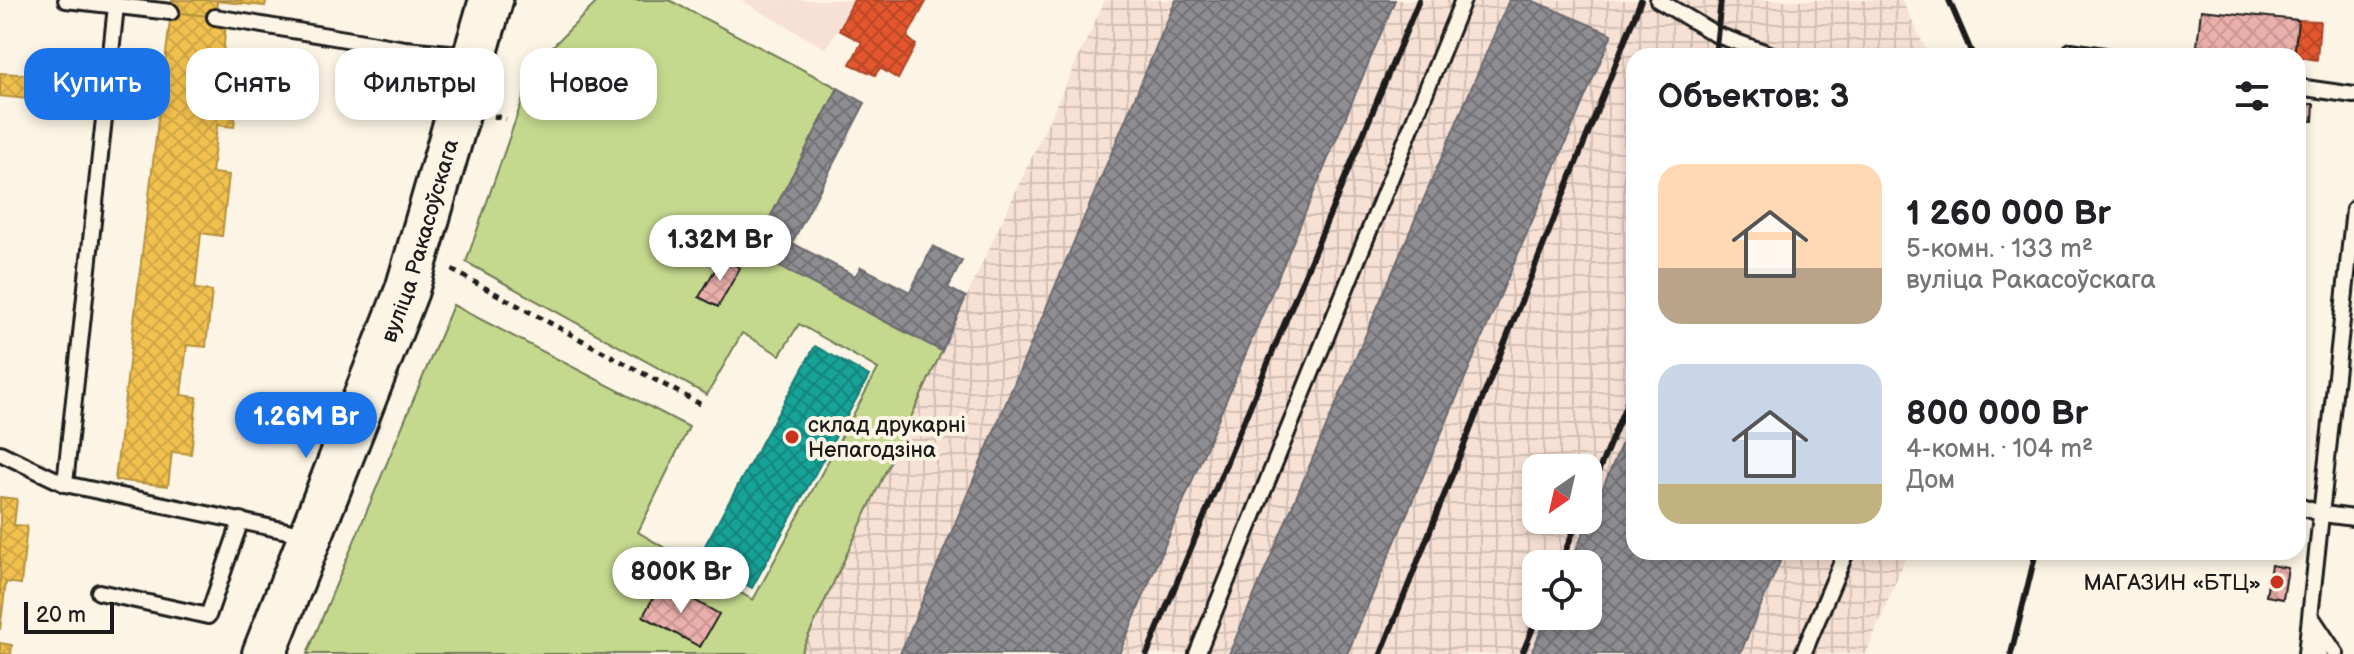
<!DOCTYPE html>
<html lang="ru">
<meta charset="utf-8">
<style>
body{margin:0;font-family:"Balsamiq Sans",sans-serif;background:#f6f6f6;color:#202124;height:100vh;display:flex;flex-direction:column;font-size:30px;white-space:nowrap}
*{box-sizing:border-box;margin:0}
p{font-size:26px;color:#757577}
.icon{flex:none;width:44px;height:44px;fill:none;stroke:currentColor;stroke-width:2;stroke-linecap:round;stroke-linejoin:round}
.map{position:relative;flex:1;overflow:hidden}
.drawer{position:absolute;left:1626px;top:48px;width:680px;height:512px;display:flex;flex-direction:column;background:#fff;border-radius:24px;box-shadow:0 4px 12px #0003}
.drawer>*{flex:none}
.banner{position:absolute;left:24px;top:48px;width:760px;height:72px;display:flex;gap:16px}
.needle{width:52px;rotate:214deg}
.buttons{position:absolute;left:1522px;top:454px;display:grid;gap:16px}
.buttons a{display:grid;place-items:center;width:80px;height:80px;border-radius:16px;background:#fff;box-shadow:0 4px 12px #0003;font-size:40px}
.scale{position:absolute;left:24px;bottom:20px;width:90px;box-sizing:border-box;padding-left:8px;border:4px solid #1c1c1c;border-top:0;font-size:22px;line-height:28px;white-space:nowrap;color:#1c1c1c;-webkit-text-stroke:6px #fcf5e5;paint-order:stroke}
.price{position:absolute;translate:-50% -68px;padding:0 18px;border-radius:28px;background:#fff;color:#222;font-size:26px;line-height:52px;filter:drop-shadow(0 2px 4px #0008)}
.price::after{content:'';position:absolute;left:50%;top:48px;width:24px;height:18px;margin-left:-12px;background:inherit;clip-path:polygon(0 0,100% 0,50% 100%)}
.price.on{background:#1a73e8;color:#fff}
ul{padding:0;list-style:none}
li{display:flex;align-items:center;gap:24px;height:200px;padding:0 32px}
li span{display:grid;place-items:center;flex:none;width:224px;height:160px;border-radius:24px;color:#555}
li>.icon{margin-inline-start:auto}
span .icon{width:96px;height:96px;fill:#fffc;stroke-width:1}
li b{font-size:34px}
h2{display:flex;justify-content:space-between;align-items:center;height:96px;padding:0 32px;font-size:34px}
.tag{padding:0 28px;border-radius:24px;background:#fff;box-shadow:0 4px 12px #0003;font-size:28px;line-height:72px}
.tag.on{background:#1a73e8;color:#fff}
.map>svg:first-child{display:block}
</style>
<div class="map">
<svg width="2354" height="654" viewBox="0 0 2354 654">
<defs>
<pattern id="industrial-grid" width="8" height="8" patternUnits="userSpaceOnUse" patternTransform="scale(2)"><rect width="8" height="8" fill="#f7e0d4"/><path d="M0 4h8M4 0v8" fill="none" stroke="#d3c0b5"/></pattern>
<pattern id="homes-cross-hatch" width="8" height="8" patternUnits="userSpaceOnUse" patternTransform="scale(2)"><rect width="8" height="8" fill="#f2c14e"/><path d="M0 0l8 8M0 8l8-8" fill="none" stroke="#cfa544"/></pattern>
<pattern id="shops-cross-hatch" width="8" height="8" patternUnits="userSpaceOnUse" patternTransform="scale(2)"><rect width="8" height="8" fill="#e4572e"/><path d="M0 0l8 8M0 8l8-8" fill="none" stroke="#b84726"/></pattern>
<pattern id="public-cross-hatch" width="8" height="8" patternUnits="userSpaceOnUse" patternTransform="scale(2)"><rect width="8" height="8" fill="#17a398"/><path d="M0 0l8 8M0 8l8-8" fill="none" stroke="#14847b"/></pattern>
<pattern id="industry-cross-hatch" width="8" height="8" patternUnits="userSpaceOnUse" patternTransform="scale(2)"><rect width="8" height="8" fill="#8d8d92"/><path d="M0 0l8 8M0 8l8-8" fill="none" stroke="#727276"/></pattern>
<pattern id="building-cross-hatch" width="8" height="8" patternUnits="userSpaceOnUse" patternTransform="scale(2)"><rect width="8" height="8" fill="#ebb0ac"/><path d="M0 0l8 8M0 8l8-8" fill="none" stroke="#c99793"/></pattern>
</defs>
<rect width="100%" height="100%" fill="#fcf5e5"/>
<filter id="ink" filterUnits="userSpaceOnUse"><feTurbulence type="fractalNoise" baseFrequency=".0125" numOctaves="2"/><feDisplacementMap in="SourceGraphic" scale="16" xChannelSelector="R" yChannelSelector="G"/><feConvolveMatrix kernelMatrix="1 2 1 2 8 2 1 2 1" color-interpolation-filters="sRGB"/></filter>
<g filter="url(#ink)">
<path fill="#f7e0d4" d="M741,0H854L826,49Z"/>
<path fill="url(#industrial-grid)" fill-rule="evenodd" d="M1105,0H1902L1929,56H1634V552H1908L1866,654H800ZM1536,468H1588V520H1536ZM1536,564H1588V616H1536Z"/>
<path fill="#c5d98e" stroke="#707a55" stroke-width="2" d="M599,0H669L838,88L752,252L942,351L800,654H307L453,305L689,427L638,532L753,600L878,369L799,324L780,355L742,333L707,395L466,262L535,64Z"/>
<g fill="url(#homes-cross-hatch)" stroke="#b2903f" stroke-width="2">
<path d="M172,0H266L265,6L217,1L215,17L171,12Z"/>
<path d="M172,0H266L265,6L217,1L215,17L171,12Z"/>
<path d="M171,12L215,17L226,24L222,63L241,65L234,127L217,125L212,173L229,175L222,236L201,233L195,289L212,291L206,347L187,345L181,395L197,397L191,454L172,452L168,486L115,480Z"/>
<path d="M0,73L38,75L37,100L0,96Z"/>
<path d="M0,497L17,499L14,525L27,526L21,584L6,582L0,630Z"/>
<path d="M0,643L12,645L11,654H0Z"/>
</g>
<g fill="url(#shops-cross-hatch)" stroke="#a84529" stroke-width="2">
<path d="M854,0H927L907,37L916,45L898,79L880,68L875,75L850,64L862,42L839,30Z"/>
<path d="M2298,20L2320,21L2317,60L2294,56Z"/>
</g>
<path fill="url(#public-cross-hatch)" stroke="#187a73" stroke-width="2" d="M815,346L869,376L752,588L698,558Z"/>
<g fill="url(#industry-cross-hatch)" stroke="#6b6b6f" stroke-width="2">
<path d="M1176,0H1395L1119,654H900Z"/>
<path d="M1509,0H1531L1612,34L1347,654H1229Z"/>
<path d="M838,88L865,103L792,243L855,276L861,267L910,292L933,246L962,261L948,288L966,297L942,351L752,252Z"/>
<path d="M1634,415V552H1784L1740,654H1531L1547,616H1588V564H1570Z"/>
</g>
<g fill="url(#building-cross-hatch)" stroke="#1c1c1c" stroke-width="2">
<path d="M2201,10L2298,20L2294,56L2197,46Z"/>
<path d="M2298,104H2314L2313,121L2298,120Z"/>
<path d="M722,258L740,268L718,307L699,297Z"/>
<path d="M2271,565L2288,568L2283,599L2266,596Z"/>
<path d="M662,582L719,614L700,647L643,616Z"/>
</g>
<g fill="none" stroke-linecap="round" stroke-linejoin="round">
<g stroke="#1c1c1c" stroke-width="20">
<g id="lane">
<path d="M66,0L171,12"/>
<path d="M1658,0L1717,35L1775,56"/>
<path d="M116,6L65,484L306,535"/>
<path d="M215,17L405,49L473,55"/>
<path d="M2072,56L2071,51L2104,56"/>
<path d="M2298,87L2354,95"/>
<path d="M0,453L65,484"/>
<path d="M2298,506L2323,514L2354,518"/>
<path d="M99,592L208,616L241,520"/>
<path d="M2312,618L2336,654"/>
<path d="M2314,630L2319,654"/>
<path d="M1197,654L1463,0"/>
<path d="M1803,654L1846,552"/>
<path d="M2306,654L2354,209"/>
</g>
</g>
<g stroke="#1c1c1c" stroke-width="48">
<g id="secondary">
<path id="s1" d="M264,654L407,290L491,0"/>
</g>
</g>
<g stroke="#1c1c1c" stroke-width="5" stroke-dasharray="6 6" stroke-linecap="butt">
<path d="M393,88L427,97"/>
<path d="M494,116L506,119"/>
<path d="M452,270L700,404"/>
</g>
<use href="#lane" stroke="#fcf5e5" stroke-width="14"/>
<use href="#secondary" stroke="#fcf5e5" stroke-width="42"/>
<g stroke="#1c1c1c" stroke-width="6">
<path d="M1949,0L1973,56"/>
<path d="M1715,56L1721,0"/>
<path d="M1588,496L1634,386"/>
<path d="M1560,564L1578,520"/>
<path d="M1147,654L1419,0"/>
<path d="M1381,654L1641,0"/>
<path d="M1522,654L1538,616"/>
<path d="M2011,654L2036,552"/>
</g>
</g>
</g>
<g fill="#c8321e" stroke="#fcf5e5" stroke-width="3">
<circle cx="792" cy="437" r="8"/>
<circle cx="2277" cy="582" r="8"/>
</g>
<g text-anchor="middle" stroke-width="8" stroke-linejoin="round" paint-order="stroke">
<g font-size="22" fill="#1c1c1c" stroke="#fcf5e5">
<text dy="8" stroke="none"><textPath href="#s1" startOffset="442">вуліца Ракасоўскага</textPath></text>
</g>
<g font-size="22" fill="#1c1c1c" stroke="#fcf5e5" text-anchor="start">
<text x="808" y="432">склад друкарні<tspan x="808" dy="25">Непагодзіна</tspan></text>
<text x="2261" y="590" text-anchor="end">МАГАЗИН «БТЦ»</text>
</g>
</g>
</svg>
<div class="buttons">
<a><svg class="needle" viewBox="-14 -14 28 28"><path d="M0-13l5 13h-10z" fill="#e53935"/><path d="M0 13l5-13h-10z" fill="#757577"/></svg></a>
<a><svg class="icon" aria-label="locate" viewBox="0 0 24 24"><circle cx="12" cy="12" r="6"/><path d="M12 2v4M12 18v4M2 12h4M18 12h4"/></svg></a>
</div>
<div class="scale">20 m</div>
<b class="price" style="left:720px;top:283px">1.32M Br</b>
<b class="price on" style="left:306px;top:460px">1.26M Br</b>
<b class="price" style="left:681px;top:615px">800K Br</b>
<div class="banner">
<a class="tag on">Купить</a>
<a class="tag">Снять</a>
<a class="tag">Фильтры</a>
<a class="tag">Новое</a>
</div>
<section class="drawer">
<h2>Объектов: 3<svg class="icon" aria-label="filters" viewBox="0 0 24 24"><path d="M4 7h16M4 17h16"/><circle cx="9" cy="7" r="2"/><circle cx="15" cy="17" r="2"/></svg></h2>
<ul>
<li><span style="background:linear-gradient(#ffd9b3 65%,#b9a48a 0)"><svg class="icon" aria-label="home" viewBox="0 0 24 24"><path d="M3 11l9-7 9 7M6 9v11h12V9"/></svg></span><div><b>1 260 000 Br</b><p>5-комн. · 133 m²</p><p>вуліца Ракасоўскага</p></div></li>
<li><span style="background:linear-gradient(#c9d6e8 75%,#c2b280 0)"><svg class="icon" aria-label="home" viewBox="0 0 24 24"><path d="M3 11l9-7 9 7M6 9v11h12V9"/></svg></span><div><b>800 000 Br</b><p>4-комн. · 104 m²</p><p>Дом</p></div></li>
</ul>
</section>
</div>
